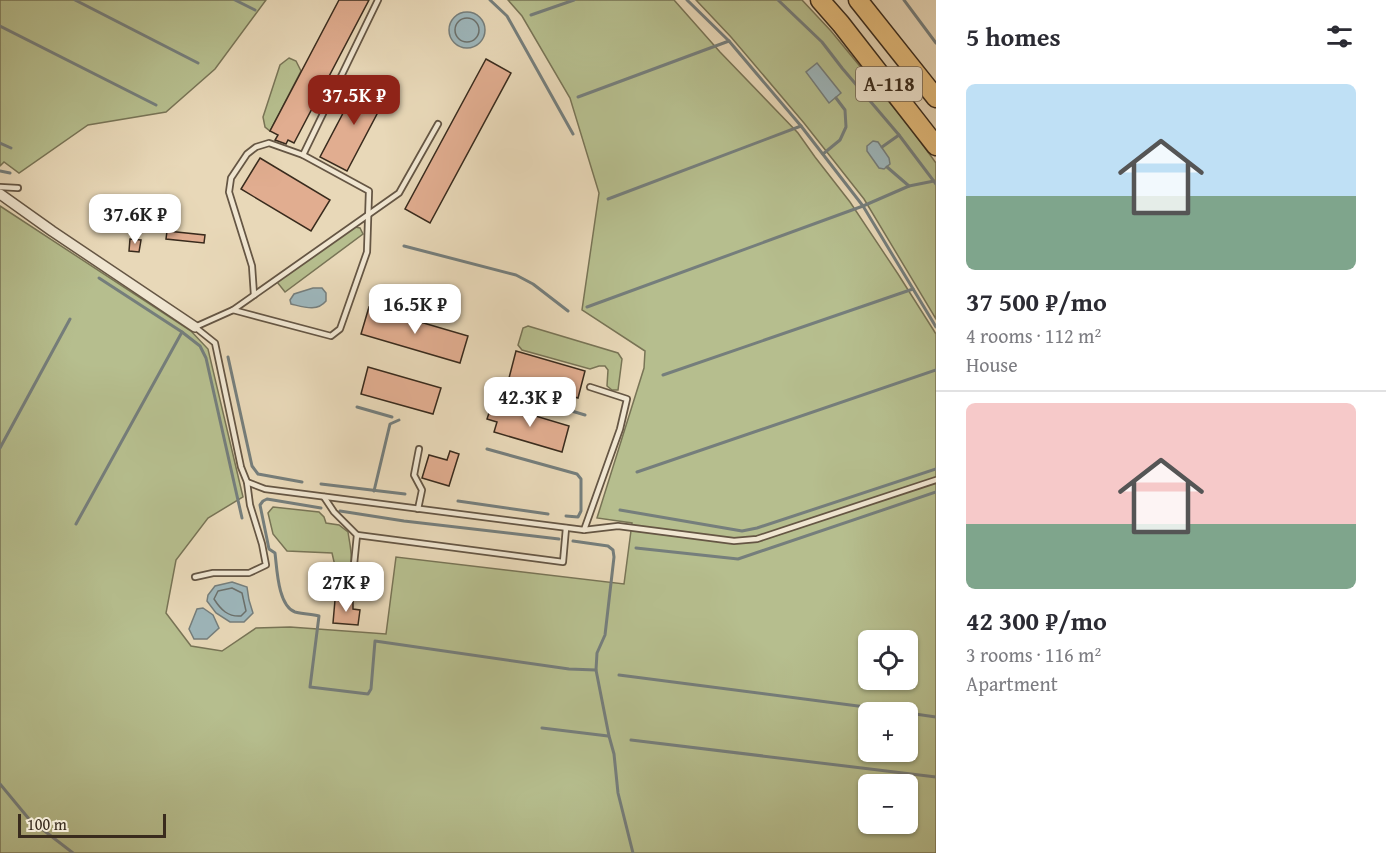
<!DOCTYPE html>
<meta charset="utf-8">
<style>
body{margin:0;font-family:"Gentium Book Plus",serif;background:#f7f7f7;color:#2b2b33;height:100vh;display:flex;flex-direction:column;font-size:22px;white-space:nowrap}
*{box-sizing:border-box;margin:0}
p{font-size:20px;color:#7c7c81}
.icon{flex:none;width:33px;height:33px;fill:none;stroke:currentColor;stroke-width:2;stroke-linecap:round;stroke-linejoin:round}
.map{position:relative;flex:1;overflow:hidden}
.drawer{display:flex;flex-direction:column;background:#fff;width:450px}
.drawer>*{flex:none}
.tools{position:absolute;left:858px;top:630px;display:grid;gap:12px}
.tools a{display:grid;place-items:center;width:60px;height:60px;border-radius:9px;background:#fff;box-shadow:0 2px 4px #0004;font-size:30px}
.scale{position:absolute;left:18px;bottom:15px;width:148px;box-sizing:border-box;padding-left:6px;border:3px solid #392b1d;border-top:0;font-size:16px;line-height:21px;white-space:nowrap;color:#392b1d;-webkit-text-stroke:4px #f0e6d1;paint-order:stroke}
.price{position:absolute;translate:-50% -51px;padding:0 14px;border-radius:12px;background:#fff;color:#222;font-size:20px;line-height:39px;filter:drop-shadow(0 2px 3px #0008)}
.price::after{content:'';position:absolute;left:50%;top:36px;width:18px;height:14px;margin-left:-9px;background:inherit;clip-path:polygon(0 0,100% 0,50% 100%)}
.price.active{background:#8f2418;color:#fff}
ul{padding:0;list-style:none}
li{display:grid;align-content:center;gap:12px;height:318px;padding:0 30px}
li+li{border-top:2px solid #e1e1e2}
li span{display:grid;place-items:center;height:186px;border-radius:9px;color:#555}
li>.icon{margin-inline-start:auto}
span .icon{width:108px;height:108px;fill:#fffc;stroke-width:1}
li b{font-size:26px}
h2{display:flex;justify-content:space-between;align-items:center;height:72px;padding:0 30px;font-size:26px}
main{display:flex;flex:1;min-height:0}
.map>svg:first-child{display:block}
</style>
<main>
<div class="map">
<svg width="936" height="853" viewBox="0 0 936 853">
<rect width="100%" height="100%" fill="#e8d8b8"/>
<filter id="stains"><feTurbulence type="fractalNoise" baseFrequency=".00333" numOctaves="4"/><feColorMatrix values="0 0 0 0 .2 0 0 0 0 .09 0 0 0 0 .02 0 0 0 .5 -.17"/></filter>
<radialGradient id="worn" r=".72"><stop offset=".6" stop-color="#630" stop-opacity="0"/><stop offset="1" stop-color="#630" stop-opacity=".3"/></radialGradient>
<g fill="#b6be8e" stroke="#787456" stroke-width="1.5" fill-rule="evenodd">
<path d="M0,0H266L215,69L166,112L88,125L19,173L4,162L0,166Z"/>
<path d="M508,0H674L720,52L798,133L815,157L850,202L898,274L936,334V853H0V206L191,331L208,349L243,497L208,518L176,560L166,613L191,646L222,651L256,628L290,627L386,634L396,557L624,584L632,523L597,518L644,368L645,351L582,310L599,193L570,98L522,16ZM868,640H908V680H868ZM868,712H908V752H868ZM868,784H908V824H868Z"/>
<path d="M696,0H802L831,31L909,126L936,163V319L864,199L804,123L731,37Z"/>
<path d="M289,58L296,61L301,71L270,131L265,127L263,117L280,65Z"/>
<path d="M355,227L360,228L363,234L285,292L277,282Z"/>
<path d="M528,326L618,353L622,359L618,390H612L607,386L608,370L605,366H599L590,369L522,350L518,345L523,328Z"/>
<path d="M273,507L319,512L324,517L326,523L339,525L348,532C350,546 356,567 344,578L335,566L332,553L287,551L273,534L268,513Z"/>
</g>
<g fill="#9db6bb" stroke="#757e7c" stroke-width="1.5">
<circle cx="467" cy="30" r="18"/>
<path d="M817,63L841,93L829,103L806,72Z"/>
<path d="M873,141L878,142L889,158L890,164L884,169L879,168L867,151V146Z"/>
<path d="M313,288H322L326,293V301C317,312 304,307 291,304L290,300L294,294Z"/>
<path d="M232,582L247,587L249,600L253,613L244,622H230L216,613L207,601L208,595L215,586Z"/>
<path d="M203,608L213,615L219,628L207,639H194L189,629L197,609Z"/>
</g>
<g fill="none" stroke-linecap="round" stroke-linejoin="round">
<g stroke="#6b706c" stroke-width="1.5">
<circle cx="467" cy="30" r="12"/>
<path d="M232,588L242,593L246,611L241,616C228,617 221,610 214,599L218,591Z"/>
</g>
<g stroke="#757e7c" stroke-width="3">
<path d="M75,0L198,63"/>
<path d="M235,0L255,10"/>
<path d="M490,0L507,16L573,134"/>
<path d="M687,0L729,41L801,126L863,206L936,327"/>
<path d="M778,0L822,42L842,68L899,135L936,184"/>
<path d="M904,0L936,43"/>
<path d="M531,15L574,0"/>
<path d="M0,26L156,105"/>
<path d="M578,97L729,41"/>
<path d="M0,143L11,148"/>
<path d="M882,147L899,135"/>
<path d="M823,154L840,140L846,127L845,110L836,98"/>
<path d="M887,167L909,186"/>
<path d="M0,171L10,173"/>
<path d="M608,199L801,126"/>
<path d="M404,246L516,275L533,284L568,311"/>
<path d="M99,278L182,332L200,346L206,358L242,518"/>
<path d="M587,307L863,206L909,186L934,181"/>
<path d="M228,357L252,466L258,474L302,482"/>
<path d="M663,375L913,289"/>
<path d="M508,392L585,415"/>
<path d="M357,407L392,417"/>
<path d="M0,448L70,319"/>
<path d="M487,449L577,474L581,479V511L578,517L566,516"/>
<path d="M637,472L936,370"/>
<path d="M321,484L405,494"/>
<path d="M374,491L390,424L399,420"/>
<path d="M458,501L548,514"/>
<path d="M321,508L267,499L263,501L260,505L269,549L275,553C277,569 278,606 295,612C302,614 312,614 319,616L310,687L368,694L371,689L375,641L569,669L596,670"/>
<path d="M620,510L742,531L757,528L936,469"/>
<path d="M340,511L404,521L559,539"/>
<path d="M76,524L182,332"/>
<path d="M573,541L608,546L613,550L614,557L605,635L597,653L596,670L609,736L614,754L618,793L633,853"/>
<path d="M636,548L738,559L936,492"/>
<path d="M619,675L904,712"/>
<path d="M908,713L936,717"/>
<path d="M542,728L608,736"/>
<path d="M631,740L936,777"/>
<path d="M0,784L29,819L73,853"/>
</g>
</g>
<g fill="#e1ad90" stroke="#392b1d" stroke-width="1.5">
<path d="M339,0H369L294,143L288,140L286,144L275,140L278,135L270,131Z"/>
<path d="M486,59L511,73L430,223L405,209Z"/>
<path d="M360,81L387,95L347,171L320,157Z"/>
<path d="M260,158L330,200L311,231L241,189Z"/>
<path d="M167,231L205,235L204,243L166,239Z"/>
<path d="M130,239L141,240L139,252L129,251Z"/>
<path d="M369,307L468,336L460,363L361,334Z"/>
<path d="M516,351L585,371L578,398L509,378Z"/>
<path d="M368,367L441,388L433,414L361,394Z"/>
<path d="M502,406L569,426L562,452L494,432L497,422L487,419L490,410L500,412Z"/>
<path d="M450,451L459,454L449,486L422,478L429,455L447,460Z"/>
<path d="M335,600L353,602V609L360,610L358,625L333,623Z"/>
</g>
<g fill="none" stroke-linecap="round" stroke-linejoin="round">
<g stroke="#655644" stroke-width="8">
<g id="service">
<path d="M303,155L378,0"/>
<path d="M0,187L18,188"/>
<path d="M254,295L252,266L229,192L231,178L247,154L256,147L269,143L303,155L369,191L367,252L340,329L331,336L233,310L195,327L215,343L241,467L247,482L265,489L584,530L618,526L734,541L757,539L936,480"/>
<path d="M233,310L399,193L438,124"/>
<path d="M324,497L334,512L357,535L351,594"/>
<path d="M418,509L422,490L414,475L419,449"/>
<path d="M584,530L620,429L627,399L590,387"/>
<path d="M357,535L563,562L566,528"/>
<path d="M195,577L213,573H249L266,565L262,544L250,505L247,482"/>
</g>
</g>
<g stroke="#655644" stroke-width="12">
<path id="minor" d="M0,194L52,231L195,327"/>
</g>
<g stroke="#392b1d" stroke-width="21">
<g id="motorway">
<path d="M820,0L841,24L936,146"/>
<path d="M858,0L936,98"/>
</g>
</g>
<use href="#service" stroke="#f0e6d1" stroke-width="4.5"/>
<use href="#minor" stroke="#f0e6d1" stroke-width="9"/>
<use href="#motorway" stroke="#e4bc7c" stroke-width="18"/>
</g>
<g text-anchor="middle" stroke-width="5" stroke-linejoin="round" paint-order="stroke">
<rect fill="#f0e6d1" stroke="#706353" stroke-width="1.5" x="856" y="67" width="66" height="34" rx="4.5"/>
<g font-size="20" font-weight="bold" fill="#392b1d">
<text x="889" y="91">А-118</text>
</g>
</g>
<rect width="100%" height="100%" filter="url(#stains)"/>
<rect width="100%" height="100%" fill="url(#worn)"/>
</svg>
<div class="tools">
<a><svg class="icon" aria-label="locate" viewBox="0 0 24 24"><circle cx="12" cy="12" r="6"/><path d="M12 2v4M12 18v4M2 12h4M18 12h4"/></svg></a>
<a>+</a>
<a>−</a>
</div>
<div class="scale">100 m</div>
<b class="price active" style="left:354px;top:126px">37.5K ₽</b>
<b class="price" style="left:135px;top:245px">37.6K ₽</b>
<b class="price" style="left:415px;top:335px">16.5K ₽</b>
<b class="price" style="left:530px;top:428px">42.3K ₽</b>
<b class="price" style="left:346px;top:613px">27K ₽</b>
</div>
<section class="drawer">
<h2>5 homes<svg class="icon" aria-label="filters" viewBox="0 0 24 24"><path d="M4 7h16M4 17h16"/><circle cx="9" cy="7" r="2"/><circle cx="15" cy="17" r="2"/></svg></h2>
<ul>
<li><span style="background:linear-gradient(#bfe0f5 60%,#7fa58c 0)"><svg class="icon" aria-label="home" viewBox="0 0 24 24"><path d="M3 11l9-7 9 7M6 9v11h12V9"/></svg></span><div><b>37 500 ₽/mo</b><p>4 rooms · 112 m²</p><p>House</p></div></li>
<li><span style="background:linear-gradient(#f6c9c9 65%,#7fa58c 0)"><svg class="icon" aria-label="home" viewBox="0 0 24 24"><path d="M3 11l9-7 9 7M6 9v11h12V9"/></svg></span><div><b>42 300 ₽/mo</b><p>3 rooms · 116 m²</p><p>Apartment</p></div></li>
</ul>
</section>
</main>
